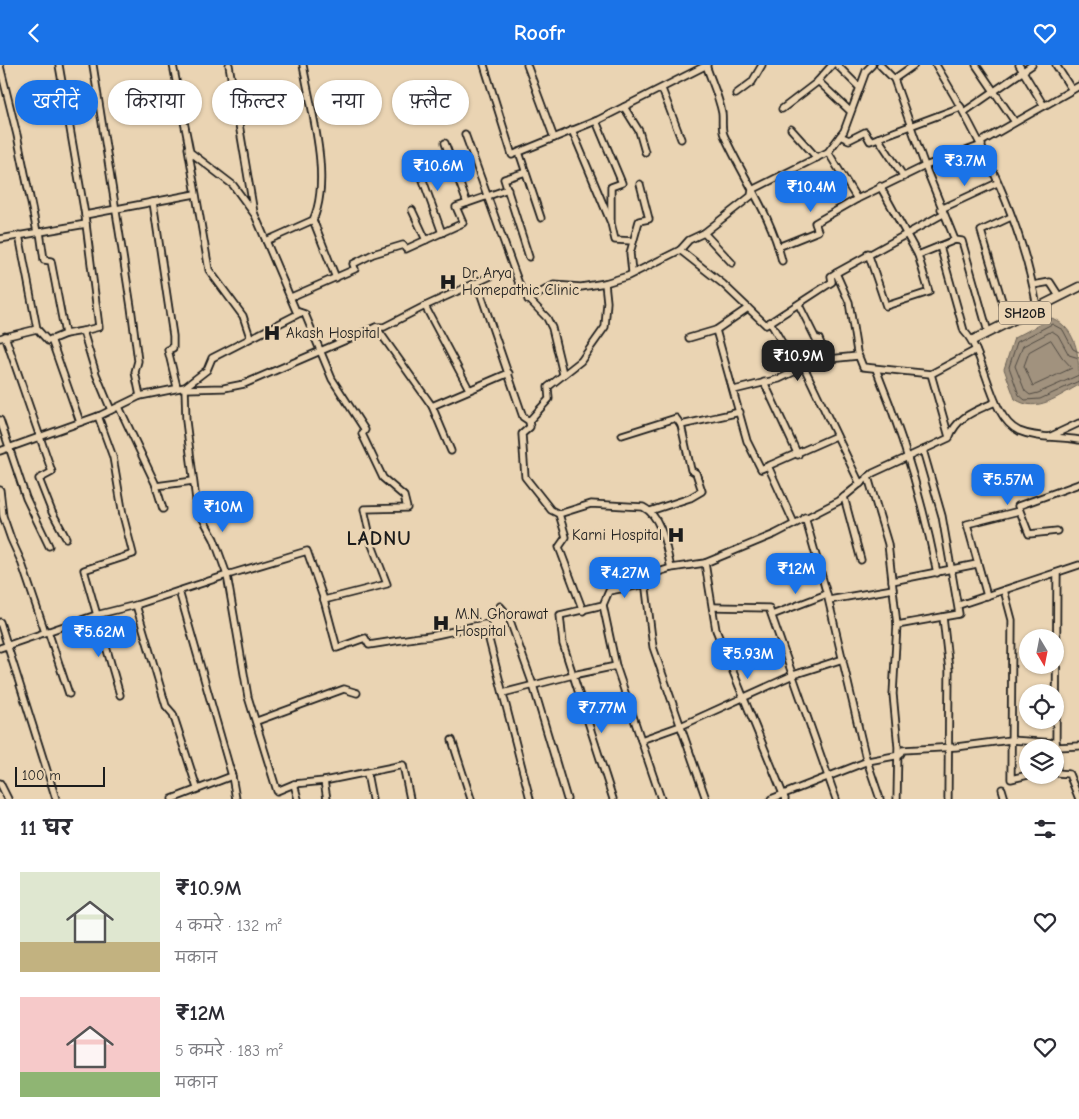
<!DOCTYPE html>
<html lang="hi">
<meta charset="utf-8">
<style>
body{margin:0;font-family:"Comic Neue","Playpen Sans Deva",sans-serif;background:#f2f2f3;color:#2b2b33;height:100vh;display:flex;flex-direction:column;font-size:19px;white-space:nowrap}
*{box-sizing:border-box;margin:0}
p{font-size:16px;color:#7c7c81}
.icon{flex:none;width:28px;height:28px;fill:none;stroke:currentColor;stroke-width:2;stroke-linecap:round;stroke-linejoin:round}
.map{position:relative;height:734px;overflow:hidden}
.drawer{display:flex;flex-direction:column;background:#fff;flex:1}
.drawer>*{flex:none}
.guide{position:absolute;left:15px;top:15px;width:500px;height:45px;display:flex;gap:10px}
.needle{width:32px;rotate:170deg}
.buttons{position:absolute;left:1019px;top:564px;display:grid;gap:10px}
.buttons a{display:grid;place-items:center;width:45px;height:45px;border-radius:50%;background:#fff;box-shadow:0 1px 4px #0004;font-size:25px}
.scale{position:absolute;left:15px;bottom:12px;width:90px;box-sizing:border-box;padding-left:5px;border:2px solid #1c1c1c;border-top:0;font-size:14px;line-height:18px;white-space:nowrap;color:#1c1c1c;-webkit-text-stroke:4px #ead4b3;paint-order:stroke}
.price{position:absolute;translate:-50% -42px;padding:0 11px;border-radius:10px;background:#1a73e8;color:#fff;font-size:16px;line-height:32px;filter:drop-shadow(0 1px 2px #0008)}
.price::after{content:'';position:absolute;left:50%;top:30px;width:15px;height:11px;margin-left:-8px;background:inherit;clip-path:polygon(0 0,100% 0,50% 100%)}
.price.current{background:#222;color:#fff}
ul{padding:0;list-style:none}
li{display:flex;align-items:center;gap:15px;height:125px;padding:0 20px}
li span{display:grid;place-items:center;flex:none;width:140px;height:100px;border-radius:0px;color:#555}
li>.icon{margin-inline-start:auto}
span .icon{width:60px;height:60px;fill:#fffc;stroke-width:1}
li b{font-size:21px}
h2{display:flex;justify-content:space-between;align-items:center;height:60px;padding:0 20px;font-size:21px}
.pill{padding:0 18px;border-radius:22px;background:#fff;box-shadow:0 1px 4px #0004;font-size:18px;line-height:45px}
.pill.current{background:#1a73e8;color:#fff}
header{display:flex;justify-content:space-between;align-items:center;height:65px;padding:0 20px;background:#1a73e8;color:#fff;font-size:22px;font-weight:700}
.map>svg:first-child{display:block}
</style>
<header><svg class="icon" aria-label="back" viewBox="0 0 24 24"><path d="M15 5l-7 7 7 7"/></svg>Roofr<svg class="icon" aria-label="heart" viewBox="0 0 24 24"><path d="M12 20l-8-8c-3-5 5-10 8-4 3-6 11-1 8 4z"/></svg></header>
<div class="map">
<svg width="1079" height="734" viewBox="0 0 1079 734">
<rect width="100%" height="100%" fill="#ead4b3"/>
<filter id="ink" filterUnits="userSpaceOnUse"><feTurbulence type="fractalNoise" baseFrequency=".02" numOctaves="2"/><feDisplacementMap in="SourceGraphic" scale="10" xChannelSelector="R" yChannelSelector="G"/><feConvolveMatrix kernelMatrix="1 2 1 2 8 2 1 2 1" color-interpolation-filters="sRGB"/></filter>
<g filter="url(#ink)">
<path fill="#a1927e" stroke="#6c6357" d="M1052,253C1079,265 1079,294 1079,320C1058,331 1037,349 1015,334L1004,304L1014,273Z"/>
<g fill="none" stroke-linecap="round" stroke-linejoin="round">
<g stroke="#514b43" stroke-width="1">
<path d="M1051,275L1062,292L1072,303L1033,321L1024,301L1029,287Z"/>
<path d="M1079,287L1073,284L1063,265L1052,259L1017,277L1009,302L1019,330L1025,335L1040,334L1079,316"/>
<path d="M1079,293L1069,290L1058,270L1052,266L1023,281L1015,301L1025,326L1030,330L1038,328L1079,310"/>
</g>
<g stroke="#1c1c1c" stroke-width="9">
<g id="minor">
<path d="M59,0L85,150"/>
<path d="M93,0L131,242L138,296L135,307L140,331"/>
<path d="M173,0L190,87L233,120L255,150L296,246L305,249L332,314L365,365L362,369L383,413L404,431L407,443L364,444L372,480L387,519L324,535L337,583L365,573L369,580L420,572C432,573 469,561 485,559L530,734"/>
<path d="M229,0L254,148"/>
<path d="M484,0L512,90L598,55L707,0"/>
<path d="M527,0L554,73"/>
<path d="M706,0C711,15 719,32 722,48C723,55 721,63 724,70C744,115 770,147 782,196"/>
<path d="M837,0L859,22"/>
<path d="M880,0L894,14L925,101L955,175L962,176L988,267"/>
<path d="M936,0C981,74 1022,156 1037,242"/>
<path d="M976,0L1015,57"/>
<path d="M1019,0L1044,41"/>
<path d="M1056,0L1072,25"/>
<path d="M0,1L17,70L37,167"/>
<path d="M894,14L914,0"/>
<path d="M818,16L850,46"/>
<path d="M662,24L681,74"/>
<path d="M736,29L752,17L762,0"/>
<path d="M624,42L639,66L645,87"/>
<path d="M782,44L816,18L832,0"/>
<path d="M964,47L1032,0"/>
<path d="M596,56L622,118L611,122V156"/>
<path d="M791,64L817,93"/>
<path d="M572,65L611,158L615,175L633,176"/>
<path d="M465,69L522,227L547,253L552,263L563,309"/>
<path d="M840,71L849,75L865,67L870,76L961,42"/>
<path d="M878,73L904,112"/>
<path d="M981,77L1079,21"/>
<path d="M445,78L467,138"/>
<path d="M188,83L209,205L243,251L250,272"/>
<path d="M519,87L541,153"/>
<path d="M828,87L857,134L925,101L982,80"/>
<path d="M415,93L442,168"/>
<path d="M526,107L504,114L529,192"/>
<path d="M880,121L918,190L955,175"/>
<path d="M153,137L173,271V283L168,285L177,322"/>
<path d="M941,144L997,118"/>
<path d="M412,145L426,175"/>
<path d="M313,155L336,213"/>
<path d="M86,159L99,262L83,266L96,309L111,345"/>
<path d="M40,167L44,195L51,196L65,269L83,266"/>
<path d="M704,168L732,198"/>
<path d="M19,170L37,264L48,276L65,269"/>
<path d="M0,174L86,159L85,150L195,129"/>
<path d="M266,176L313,155C332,114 311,45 303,0"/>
<path d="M940,181L964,266C987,290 989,352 1019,366C1038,374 1059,371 1079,375"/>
<path d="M778,182L818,166L815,158L857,134"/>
<path d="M680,185L723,219L766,260L832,217L831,211L836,208L943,149"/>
<path d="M868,188L886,241L929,227L918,190"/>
<path d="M632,207L630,188L639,156L649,154L640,119"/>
<path d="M836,208L849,237L857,287L863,302L931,309L976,285"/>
<path d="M474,219L481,230L523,352L529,356"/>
<path d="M1033,220L1050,217L1059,231"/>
<path d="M291,232L355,204L353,199L373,189L403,180L406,184L463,158L456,142L508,124"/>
<path d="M528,235L554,220L581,222L605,218L628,211L680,185L689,175L704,168L751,131L752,125L828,87L844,66L866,6L872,0"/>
<path d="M1003,239L981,166L1011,152"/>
<path d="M799,240L816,274H819L827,294"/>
<path d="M425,241L469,324"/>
<path d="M770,257L798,305"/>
<path d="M376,262L432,341L451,386"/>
<path d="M716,265L747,376L761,404L768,401L794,458"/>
<path d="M5,271L52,407L39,414L52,447L66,473"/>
<path d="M0,273L37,264"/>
<path d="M689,273L716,265L748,243"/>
<path d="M51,274L80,357"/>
<path d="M804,302L860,419"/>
<path d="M876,304C903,370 923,437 937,508"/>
<path d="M931,309L949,372"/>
<path d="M764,317L798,390"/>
<path d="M185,324L224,323L244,319L376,262H384L425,241L491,211"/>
<path d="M734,325L779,314L804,302L829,294L858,291"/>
<path d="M432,341L509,308"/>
<path d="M119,342L155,418L163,444"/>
<path d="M98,351L113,392L123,450L133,489L84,505L120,630"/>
<path d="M0,355L26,433L49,481"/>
<path d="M622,370L676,353L681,360L740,347"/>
<path d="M1049,372L1079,358"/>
<path d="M0,386L101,350L140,331L185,322L207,305L212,293L300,248"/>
<path d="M768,401L836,371"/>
<path d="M868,412L888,479L897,560L893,629L898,682L897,734"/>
<path d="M156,421L193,416"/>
<path d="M0,425L3,451L11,474L21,496L45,567"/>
<path d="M844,432L861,495"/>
<path d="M650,446L690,433L702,426L696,408L691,405L681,360"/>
<path d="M559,449L591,439L643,442C663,452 666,484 671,503"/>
<path d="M805,452L828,533L865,690L880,734"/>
<path d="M1057,466L1029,469L1018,441L1079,419"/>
<path d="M705,498L716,565L785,734"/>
<path d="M645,516L653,582L706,734"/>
<path d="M892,516L977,499"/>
<path d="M1004,525L1012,555L1011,714L1028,710"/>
<path d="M179,526L232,711"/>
<path d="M987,531L967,459L1019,446"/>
<path d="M829,535L893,524"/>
<path d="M136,540L227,510L214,474L197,443L186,356L185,322"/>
<path d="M603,540L616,601"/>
<path d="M959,540L1079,500"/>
<path d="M500,541L508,550L533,620L567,734"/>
<path d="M713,542L769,543L836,734"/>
<path d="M583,546L559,482L566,472L559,449L551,445L525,412L522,369L530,362L529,356L549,334L548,322L581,296L605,262L607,237L605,218"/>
<path d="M772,550L827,529"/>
<path d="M943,552L949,605L948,734"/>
<path d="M0,557L56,734"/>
<path d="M897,560L959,549L942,451L923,385"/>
<path d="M48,566L69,629"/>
<path d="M0,583L96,550L136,540L166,641L173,649L197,723"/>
<path d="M503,628L573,610L563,579L560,550L603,540L609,526L641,520L652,509L671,503L705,498L775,469L839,436L873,408L949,373C957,351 976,346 995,337"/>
<path d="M257,656L344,624L357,628"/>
<path d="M452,675L471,734"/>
<path d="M641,675L683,660L793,610L843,594"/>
<path d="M1056,678L1057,508"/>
<path d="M1056,682L1079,681"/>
<path d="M367,708L372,734"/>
<path d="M324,716L327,734"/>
<path d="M0,718L8,734"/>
<path d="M294,719L324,716L403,700L410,734"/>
<path d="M1002,724L1005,734"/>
<path d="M172,734L232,711L236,734"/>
<path d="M298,734L294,719L277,726L248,632L227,510L307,486L324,535"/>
<path d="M613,734L573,610L616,601L661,734"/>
<path d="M771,734L868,696L900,690L903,685L956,682L1010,675L1056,678L1057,708L1069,709L1079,734"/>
</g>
</g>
<g stroke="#1c1c1c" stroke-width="11">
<path id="major" d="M973,275L1079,222"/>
</g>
<use href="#minor" stroke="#ead4b3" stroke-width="5.5"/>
<use href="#major" stroke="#ead4b3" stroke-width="8"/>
</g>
</g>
<defs>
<g id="hospital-bare" transform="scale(1.35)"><path d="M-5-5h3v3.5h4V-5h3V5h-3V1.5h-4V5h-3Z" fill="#1c1c1c" stroke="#ead4b3" stroke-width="2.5" paint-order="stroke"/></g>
</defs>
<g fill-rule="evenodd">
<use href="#hospital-bare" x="448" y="217"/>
<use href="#hospital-bare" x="272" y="268"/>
<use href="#hospital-bare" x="676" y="470"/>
<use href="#hospital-bare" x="441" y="558"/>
</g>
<g text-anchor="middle" stroke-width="5" stroke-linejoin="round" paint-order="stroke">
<rect fill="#ead4b3" stroke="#5a5349" stroke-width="1" x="999" y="236.5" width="52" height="23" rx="4"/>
<g font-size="14" font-weight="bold" fill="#1c1c1c">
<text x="1025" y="253">SH20B</text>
</g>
<g font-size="15" fill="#1c1c1c" stroke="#ead4b3" text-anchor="start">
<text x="462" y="213">Dr. Arya<tspan x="462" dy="17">Homepathic Clinic</tspan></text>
<text x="286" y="273">Akash Hospital</text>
<text x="662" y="475" text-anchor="end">Karni Hospital</text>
<text x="455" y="554">M.N. Ghorawat<tspan x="455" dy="17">Hospital</tspan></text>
</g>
<g font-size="20" font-weight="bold" letter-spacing="1" fill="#1c1c1c" stroke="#ead4b3">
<text x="379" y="480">LADNU</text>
</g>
</g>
</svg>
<div class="buttons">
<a><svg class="needle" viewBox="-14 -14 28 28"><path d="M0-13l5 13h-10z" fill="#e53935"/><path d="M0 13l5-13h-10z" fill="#7c7c81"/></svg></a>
<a><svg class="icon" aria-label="locate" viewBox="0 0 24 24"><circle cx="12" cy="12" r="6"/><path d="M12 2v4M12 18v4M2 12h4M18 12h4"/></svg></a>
<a><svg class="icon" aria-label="layers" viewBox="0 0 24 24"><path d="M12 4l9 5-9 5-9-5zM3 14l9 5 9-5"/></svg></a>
</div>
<div class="scale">100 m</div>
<b class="price" style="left:965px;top:122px">₹3.7M</b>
<b class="price" style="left:438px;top:127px">₹10.6M</b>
<b class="price" style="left:811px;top:148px">₹10.4M</b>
<b class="price current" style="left:798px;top:317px">₹10.9M</b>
<b class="price" style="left:1008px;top:441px">₹5.57M</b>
<b class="price" style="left:223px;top:468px">₹10M</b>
<b class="price" style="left:796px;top:530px">₹12M</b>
<b class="price" style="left:625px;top:534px">₹4.27M</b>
<b class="price" style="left:99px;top:593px">₹5.62M</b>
<b class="price" style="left:748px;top:615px">₹5.93M</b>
<b class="price" style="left:602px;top:669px">₹7.77M</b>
<div class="guide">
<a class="pill current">खरीदें</a>
<a class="pill">किराया</a>
<a class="pill">फ़िल्टर</a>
<a class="pill">नया</a>
<a class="pill">फ़्लैट</a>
</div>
</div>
<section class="drawer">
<h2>11 घर<svg class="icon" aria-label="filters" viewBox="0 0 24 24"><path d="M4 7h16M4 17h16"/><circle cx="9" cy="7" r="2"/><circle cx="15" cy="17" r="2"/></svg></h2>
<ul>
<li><span style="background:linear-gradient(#dfe7d0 70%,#c2b280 0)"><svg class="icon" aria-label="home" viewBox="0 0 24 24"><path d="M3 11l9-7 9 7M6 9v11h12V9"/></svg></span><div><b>₹10.9M</b><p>4 कमरे · 132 m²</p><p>मकान</p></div><svg class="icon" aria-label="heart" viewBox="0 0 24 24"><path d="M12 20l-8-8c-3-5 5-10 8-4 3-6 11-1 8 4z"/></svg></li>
<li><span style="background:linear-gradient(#f6c9c9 75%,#8fb573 0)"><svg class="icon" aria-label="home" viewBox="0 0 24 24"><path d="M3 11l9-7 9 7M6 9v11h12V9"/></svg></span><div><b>₹12M</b><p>5 कमरे · 183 m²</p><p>मकान</p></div><svg class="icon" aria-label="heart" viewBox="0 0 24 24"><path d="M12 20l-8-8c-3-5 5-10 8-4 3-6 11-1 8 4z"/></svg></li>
</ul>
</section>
